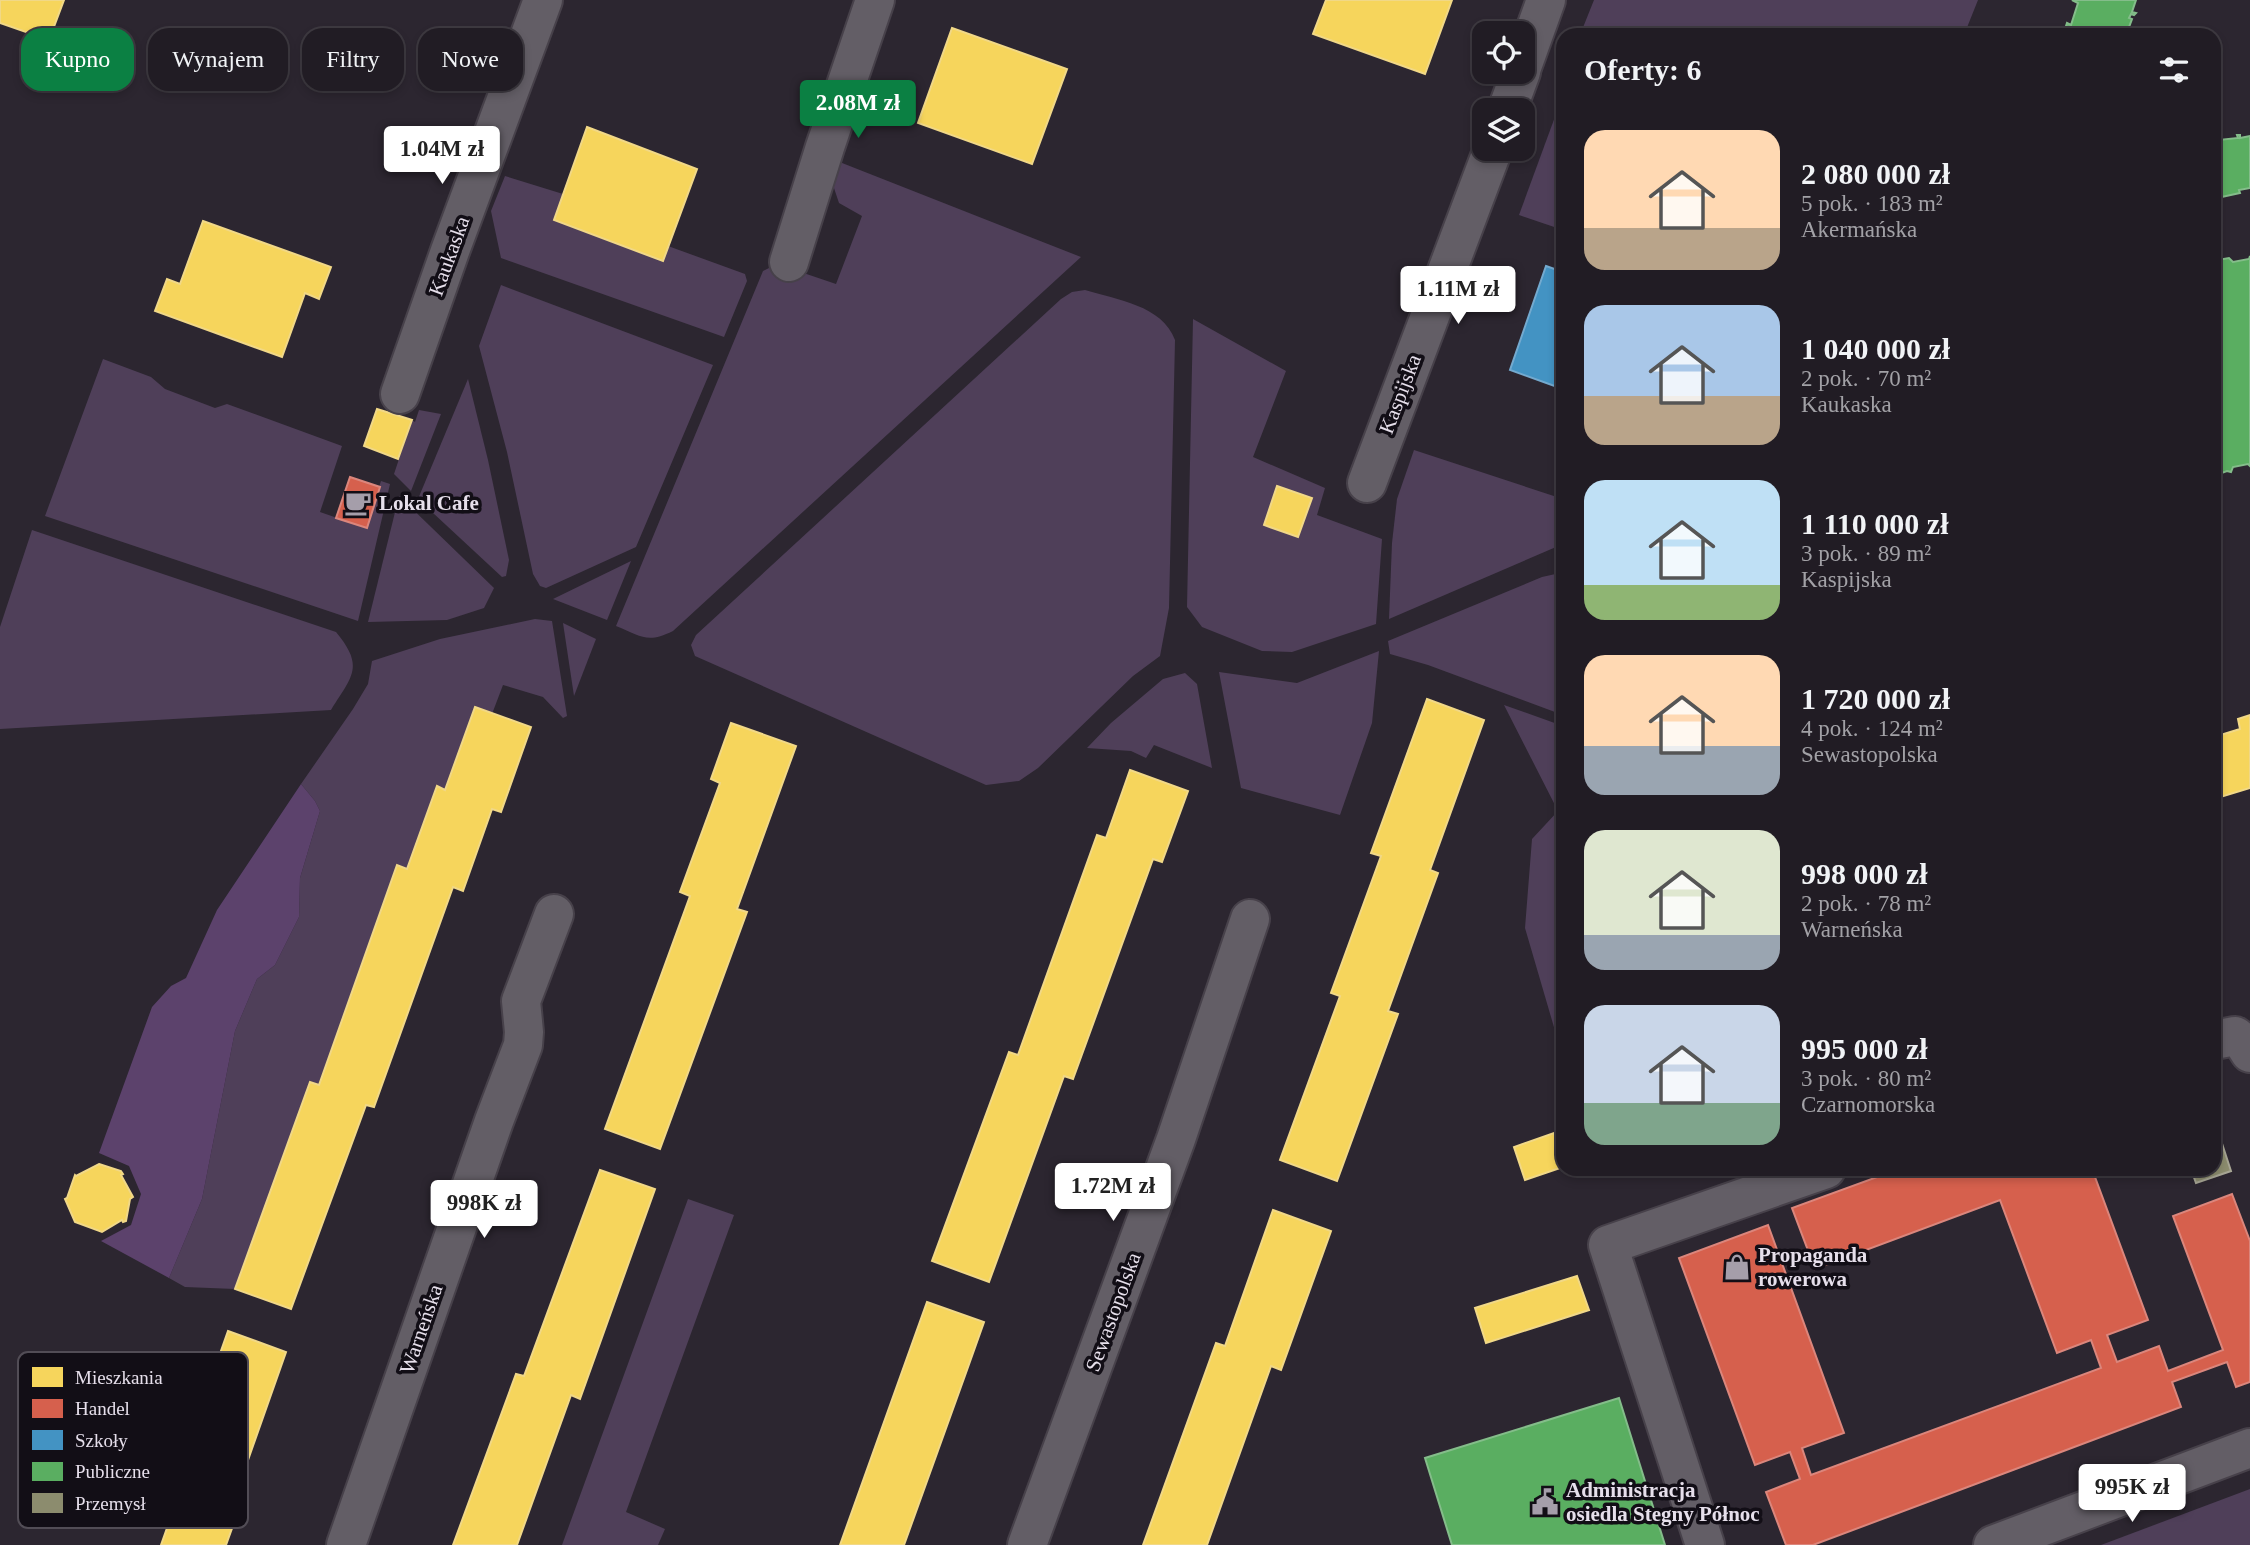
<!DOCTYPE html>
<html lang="pl">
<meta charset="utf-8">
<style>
body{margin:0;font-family:Georgia,serif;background:#2d2931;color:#f1f3f6;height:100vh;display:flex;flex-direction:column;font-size:26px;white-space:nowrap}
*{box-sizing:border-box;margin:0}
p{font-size:23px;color:#a2a1a6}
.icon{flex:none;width:38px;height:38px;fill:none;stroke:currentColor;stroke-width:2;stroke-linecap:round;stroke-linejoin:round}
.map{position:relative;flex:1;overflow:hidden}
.details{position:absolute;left:1556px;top:28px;width:665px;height:1148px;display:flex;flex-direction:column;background:#211c24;border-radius:21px;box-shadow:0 4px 10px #0003,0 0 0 2px #3e3a41}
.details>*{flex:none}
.guide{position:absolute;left:21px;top:28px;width:665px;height:63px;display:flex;gap:14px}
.tools{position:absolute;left:1472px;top:21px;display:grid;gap:14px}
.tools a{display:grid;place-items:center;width:63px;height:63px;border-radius:14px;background:#211c24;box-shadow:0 4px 10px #0003,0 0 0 2px #3e3a41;font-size:35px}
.price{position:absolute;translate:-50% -60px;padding:0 16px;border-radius:7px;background:#fff;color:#222;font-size:23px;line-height:46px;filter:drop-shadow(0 2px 4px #0008)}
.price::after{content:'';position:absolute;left:50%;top:42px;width:21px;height:16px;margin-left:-10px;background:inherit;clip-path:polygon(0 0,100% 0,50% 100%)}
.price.selected{background:#0b8043;color:#fff}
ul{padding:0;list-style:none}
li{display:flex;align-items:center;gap:21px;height:175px;padding:0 28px}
li span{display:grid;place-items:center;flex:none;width:196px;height:140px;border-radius:21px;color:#555}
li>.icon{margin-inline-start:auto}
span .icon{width:84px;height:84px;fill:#fffc;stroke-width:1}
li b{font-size:30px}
h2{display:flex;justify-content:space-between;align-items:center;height:84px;padding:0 28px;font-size:30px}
.pill{padding:0 24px;border-radius:21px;background:#211c24;box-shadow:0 4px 10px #0003,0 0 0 2px #3e3a41;font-size:24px;line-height:63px}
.pill.selected{background:#0b8043;color:#fff}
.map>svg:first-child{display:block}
</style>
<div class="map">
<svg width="2250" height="1545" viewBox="0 0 2250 1545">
<rect width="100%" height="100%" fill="#2c2630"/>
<g fill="#4f3f59">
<path d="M1594,0H1978L1964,35H1580Z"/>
<path d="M1563,95V230L1519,215Z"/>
<path d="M837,161L1081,257L673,631C647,644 641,636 616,626L763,271L777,264L836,284L862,216L839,203L832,182Z"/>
<path d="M505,176L563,194L554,220L662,260L668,246L745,274L747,281L724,337L501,258L491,211Z"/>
<path d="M501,285L713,365L636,547L546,588L540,586L533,574L507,452L479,346Z"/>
<path d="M1085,290C1117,300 1162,305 1175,340L1169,608L1160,656L1133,676L1038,768L1019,781L986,785L695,656L691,645L696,635L1061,299L1072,292Z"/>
<path d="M1193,319L1286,371L1253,457L1325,488L1317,515L1382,539L1376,624L1292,652L1262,651L1202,627L1187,607Z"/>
<path d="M103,359L151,377L165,389L215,408L227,404L342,446L320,512L366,528L381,481L390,484L358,621L45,516Z"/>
<path d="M468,379L488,460L509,560L506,576L502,577L418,499Z"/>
<path d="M419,410L441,414L411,491L394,474L412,420L415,422Z"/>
<path d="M1414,450L1563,499V544L1389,619L1392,543L1397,499Z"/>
<path d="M399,496L494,588L484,608L447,620L368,622Z"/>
<path d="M32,530L336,632C365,667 352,676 331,710L0,729V627Z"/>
<path d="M631,561L607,620L553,599Z"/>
<path d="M1560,573L1563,575V715L1428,665L1390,654L1388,641L1542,577Z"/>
<path d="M535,619L552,621L567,716L563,718L543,697L503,685L492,714L445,790L437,787L407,869L397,865L319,1085L310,1083L235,1289L185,1287L169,1278L202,1199L235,1031L257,979L275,965L299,917L300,878L320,811L315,801L301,784L353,709L368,684L372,661L440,639Z"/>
<path d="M563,623L596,639L574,696Z"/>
<path d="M1379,651L1372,723L1340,815L1241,788L1219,672L1297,683Z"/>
<path d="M1185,673L1197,684L1212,768L1154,745L1146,758L1131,751L1087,748L1111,723L1163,679Z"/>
<path d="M1504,705L1563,726V1058L1525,928L1532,839L1558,811Z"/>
<path d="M688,1199L734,1215L626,1512L665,1529L658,1545H562Z"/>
<path d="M2250,1489V1545H2101Z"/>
</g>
<path fill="#5c426c" d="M301,784L315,801L320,811L300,878L299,917L275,965L257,979L235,1031L202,1199L169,1278L101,1241L131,1225L141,1194L129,1166L99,1153L152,1007L171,986L186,978L217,910Z"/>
<g fill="#f6d55c" stroke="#f1d887" stroke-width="2">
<path d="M0,0H64L49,40L0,23Z"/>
<path d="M1326,0H1452L1425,74L1313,34Z"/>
<path d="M952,28L1067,69L1032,164L918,123Z"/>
<path d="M587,127L697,169L663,261L554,220Z"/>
<path d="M203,221L331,267L319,299L305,293L282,357L155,311L167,279L180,284Z"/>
<path d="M377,409L412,420L398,459L364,446Z"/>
<path d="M1277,486L1312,498L1298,537L1264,525Z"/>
<path d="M1427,699L1484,720L1430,870L1438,873L1388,1011L1398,1014L1337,1181L1280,1160L1340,996L1331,993L1381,856L1371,853Z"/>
<path d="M475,707L531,727L501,812L492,809L463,891L453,887L374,1107L366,1105L291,1309L235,1289L310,1082L319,1085L397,865L407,869L437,786L445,790Z"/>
<path d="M2250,715V788L2214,799V737L2240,729L2238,719Z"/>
<path d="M731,723L796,746L737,909L747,912L660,1149L605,1129L690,896L680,892L720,783L711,779Z"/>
<path d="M1130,770L1188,791L1162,862L1153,859L1073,1079L1064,1076L989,1282L932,1261L1009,1052L1018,1055L1097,835L1106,838Z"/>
<path d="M1554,1133L1563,1161V1167L1525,1180L1514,1147Z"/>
<path d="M99,1164L121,1171L123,1174L121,1175L133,1197L130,1199L126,1221L123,1222L122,1220L102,1232L75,1222L65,1199L67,1198L75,1175L76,1176Z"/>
<path d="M600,1170L655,1189L580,1399L571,1395L517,1545H453L516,1374L524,1376Z"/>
<path d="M1273,1210L1331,1231L1281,1370L1271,1366L1207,1545H1143L1216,1343L1225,1346Z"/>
<path d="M1577,1276L1589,1310L1486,1343L1475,1308Z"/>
<path d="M927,1302L984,1322L967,1370L904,1545H840Z"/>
<path d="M228,1331L286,1352L228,1517L235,1520L226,1545H161L177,1500L169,1498Z"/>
</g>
<g fill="#d6604d" stroke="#db867c" stroke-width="2">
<path d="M350,477L380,487L367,528L336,518Z"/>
<path d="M1899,1169H2092L2148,1320L2107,1335L2117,1362L2159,1346L2168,1371L2223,1350L2173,1216L2232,1194L2250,1241V1382L2236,1387L2227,1362L2172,1382L2181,1407L1813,1545H1786L1766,1492L1800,1479L1790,1452L1755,1465L1679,1258L1768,1225L1844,1433L1802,1448L1811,1475L2101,1368L2091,1340L2057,1353L2000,1200L1815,1269L1792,1208Z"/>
</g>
<path fill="#4393c3" stroke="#74aacf" stroke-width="2" d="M1546,266L1563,272V389L1510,370Z"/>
<g fill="#5aae61" stroke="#84bd8a" stroke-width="2">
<path d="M2072,0H2136L2132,12L2136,13L2134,15L2131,14L2129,18L2132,19L2128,30L2131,31L2130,33L2067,35L2070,27L2066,26L2067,23L2071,25L2078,3Z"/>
<path d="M2237,135H2240V138L2250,136V188L2239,190L2240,193L2217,198L2218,201L2214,202V141L2219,137V140L2238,138Z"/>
<path d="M2250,256V466L2248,464L2233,467L2231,472L2227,471L2216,475L2214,472V264L2218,260L2229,258L2233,262L2249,259Z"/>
<path d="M1619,1398L1665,1545H1452L1425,1458Z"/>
</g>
<path fill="#8c8c6e" stroke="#a7a594" stroke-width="2" d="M2214,1119L2231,1171L2196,1183L2191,1169H2214Z"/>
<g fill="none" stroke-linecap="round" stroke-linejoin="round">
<g stroke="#47414a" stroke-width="42">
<g id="minor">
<path d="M1522,67L1546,0"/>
<path d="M1507,110L1521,72"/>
<path d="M789,262L825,147L875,0"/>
<path d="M400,394L450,251L543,0"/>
<path d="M1367,483L1493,149"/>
<path d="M2214,1040L2235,1036L2243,1042L2250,1053"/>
<path d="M346,1545L494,1121L523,1045L524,1032L521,1001L554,914"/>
<path d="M1027,1545L1176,1139L1250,919"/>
<path d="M1705,1545L1608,1245L1826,1169"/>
<path d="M1993,1545L2250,1448"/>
</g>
</g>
<use href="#minor" stroke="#635e66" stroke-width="38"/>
</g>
<defs>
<g id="cafe-bare" transform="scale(2.1)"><path d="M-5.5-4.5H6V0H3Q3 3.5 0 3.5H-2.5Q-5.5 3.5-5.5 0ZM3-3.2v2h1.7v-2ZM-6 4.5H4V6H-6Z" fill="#a59eaa" stroke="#120e16" stroke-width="2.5" paint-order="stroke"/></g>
<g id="shop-bare" transform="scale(2.1)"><path d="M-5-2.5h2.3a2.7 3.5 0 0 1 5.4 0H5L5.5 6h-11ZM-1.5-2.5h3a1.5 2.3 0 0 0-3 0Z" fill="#a59eaa" stroke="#120e16" stroke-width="2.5" paint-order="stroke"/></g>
<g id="civic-bare" transform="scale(2.1)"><path d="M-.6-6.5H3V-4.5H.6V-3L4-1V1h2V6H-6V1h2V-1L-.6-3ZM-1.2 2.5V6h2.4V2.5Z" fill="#a59eaa" stroke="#120e16" stroke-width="2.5" paint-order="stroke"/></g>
</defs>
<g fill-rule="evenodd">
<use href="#cafe-bare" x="358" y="503"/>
<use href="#shop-bare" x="1737" y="1267"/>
<use href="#civic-bare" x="1545" y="1502"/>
</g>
<g text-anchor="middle" stroke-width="7" stroke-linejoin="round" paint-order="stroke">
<g font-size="21" fill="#e6dfeb" stroke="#120e16">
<text transform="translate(449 256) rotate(-70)" y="7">Kaukaska</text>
<text transform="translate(1400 394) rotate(-69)" y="7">Kaspijska</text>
<text transform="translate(1113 1312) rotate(-70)" y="7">Sewastopolska</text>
<text transform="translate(421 1329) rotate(-71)" y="7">Warneńska</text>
</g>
<g font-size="21" font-weight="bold" fill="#e6dfeb" stroke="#120e16" text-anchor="start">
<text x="379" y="510">Lokal Cafe</text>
<text x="1758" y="1262">Propaganda<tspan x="1758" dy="24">rowerowa</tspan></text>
<text x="1566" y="1497">Administracja<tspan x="1566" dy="24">osiedla Stegny Północ</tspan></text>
</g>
</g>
<rect x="18" y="1352" width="230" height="176" rx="10" fill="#120e16" stroke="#524d56" stroke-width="2"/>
<rect x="32" y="1367" width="31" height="20" fill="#f6d55c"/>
<rect x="32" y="1399" width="31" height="19" fill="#d6604d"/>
<rect x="32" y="1430" width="31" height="20" fill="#4393c3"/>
<rect x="32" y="1462" width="31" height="19" fill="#5aae61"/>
<rect x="32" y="1493" width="31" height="20" fill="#8c8c6e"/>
<g font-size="19" fill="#e6dfeb">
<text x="75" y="1384">Mieszkania</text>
<text x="75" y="1415">Handel</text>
<text x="75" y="1447">Szkoły</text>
<text x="75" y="1478">Publiczne</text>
<text x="75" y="1510">Przemysł</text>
</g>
</svg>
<div class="tools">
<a><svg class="icon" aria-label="locate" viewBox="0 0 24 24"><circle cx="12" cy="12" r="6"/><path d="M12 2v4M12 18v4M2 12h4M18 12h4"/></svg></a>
<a><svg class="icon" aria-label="layers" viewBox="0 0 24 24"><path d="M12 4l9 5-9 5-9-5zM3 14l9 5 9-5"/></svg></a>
</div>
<b class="price selected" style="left:858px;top:140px">2.08M zł</b>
<b class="price" style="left:442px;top:186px">1.04M zł</b>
<b class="price" style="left:1458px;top:326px">1.11M zł</b>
<b class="price" style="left:1113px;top:1223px">1.72M zł</b>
<b class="price" style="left:484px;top:1240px">998K zł</b>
<b class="price" style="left:2132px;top:1524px">995K zł</b>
<div class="guide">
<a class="pill selected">Kupno</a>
<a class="pill">Wynajem</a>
<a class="pill">Filtry</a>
<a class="pill">Nowe</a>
</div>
<section class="details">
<h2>Oferty: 6<svg class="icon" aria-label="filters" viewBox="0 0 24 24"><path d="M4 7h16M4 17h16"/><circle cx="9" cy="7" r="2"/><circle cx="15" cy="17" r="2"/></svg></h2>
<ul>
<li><span style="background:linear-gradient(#ffd9b3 70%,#b9a48a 0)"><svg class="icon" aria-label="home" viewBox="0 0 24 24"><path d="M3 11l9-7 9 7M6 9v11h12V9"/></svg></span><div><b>2 080 000 zł</b><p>5 pok. · 183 m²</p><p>Akermańska</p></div></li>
<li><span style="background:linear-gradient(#a9c7e8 65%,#b9a48a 0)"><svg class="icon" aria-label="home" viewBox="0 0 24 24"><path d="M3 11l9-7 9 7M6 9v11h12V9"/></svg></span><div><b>1 040 000 zł</b><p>2 pok. · 70 m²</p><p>Kaukaska</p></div></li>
<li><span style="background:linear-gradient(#bfe0f5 75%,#8fb573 0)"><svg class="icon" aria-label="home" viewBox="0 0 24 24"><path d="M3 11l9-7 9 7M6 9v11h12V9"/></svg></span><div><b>1 110 000 zł</b><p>3 pok. · 89 m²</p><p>Kaspijska</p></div></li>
<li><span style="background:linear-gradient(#ffd9b3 65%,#9aa5b1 0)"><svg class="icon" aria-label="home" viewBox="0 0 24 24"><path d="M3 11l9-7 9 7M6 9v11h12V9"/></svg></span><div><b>1 720 000 zł</b><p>4 pok. · 124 m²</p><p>Sewastopolska</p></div></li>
<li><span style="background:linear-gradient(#dfe7d0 75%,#9aa5b1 0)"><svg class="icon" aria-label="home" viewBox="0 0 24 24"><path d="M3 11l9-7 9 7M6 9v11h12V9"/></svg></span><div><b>998 000 zł</b><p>2 pok. · 78 m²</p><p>Warneńska</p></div></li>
<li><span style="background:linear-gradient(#c9d6e8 70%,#7fa58c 0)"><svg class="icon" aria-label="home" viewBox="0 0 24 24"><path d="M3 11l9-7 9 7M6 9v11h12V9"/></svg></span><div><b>995 000 zł</b><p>3 pok. · 80 m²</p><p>Czarnomorska</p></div></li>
</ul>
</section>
</div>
